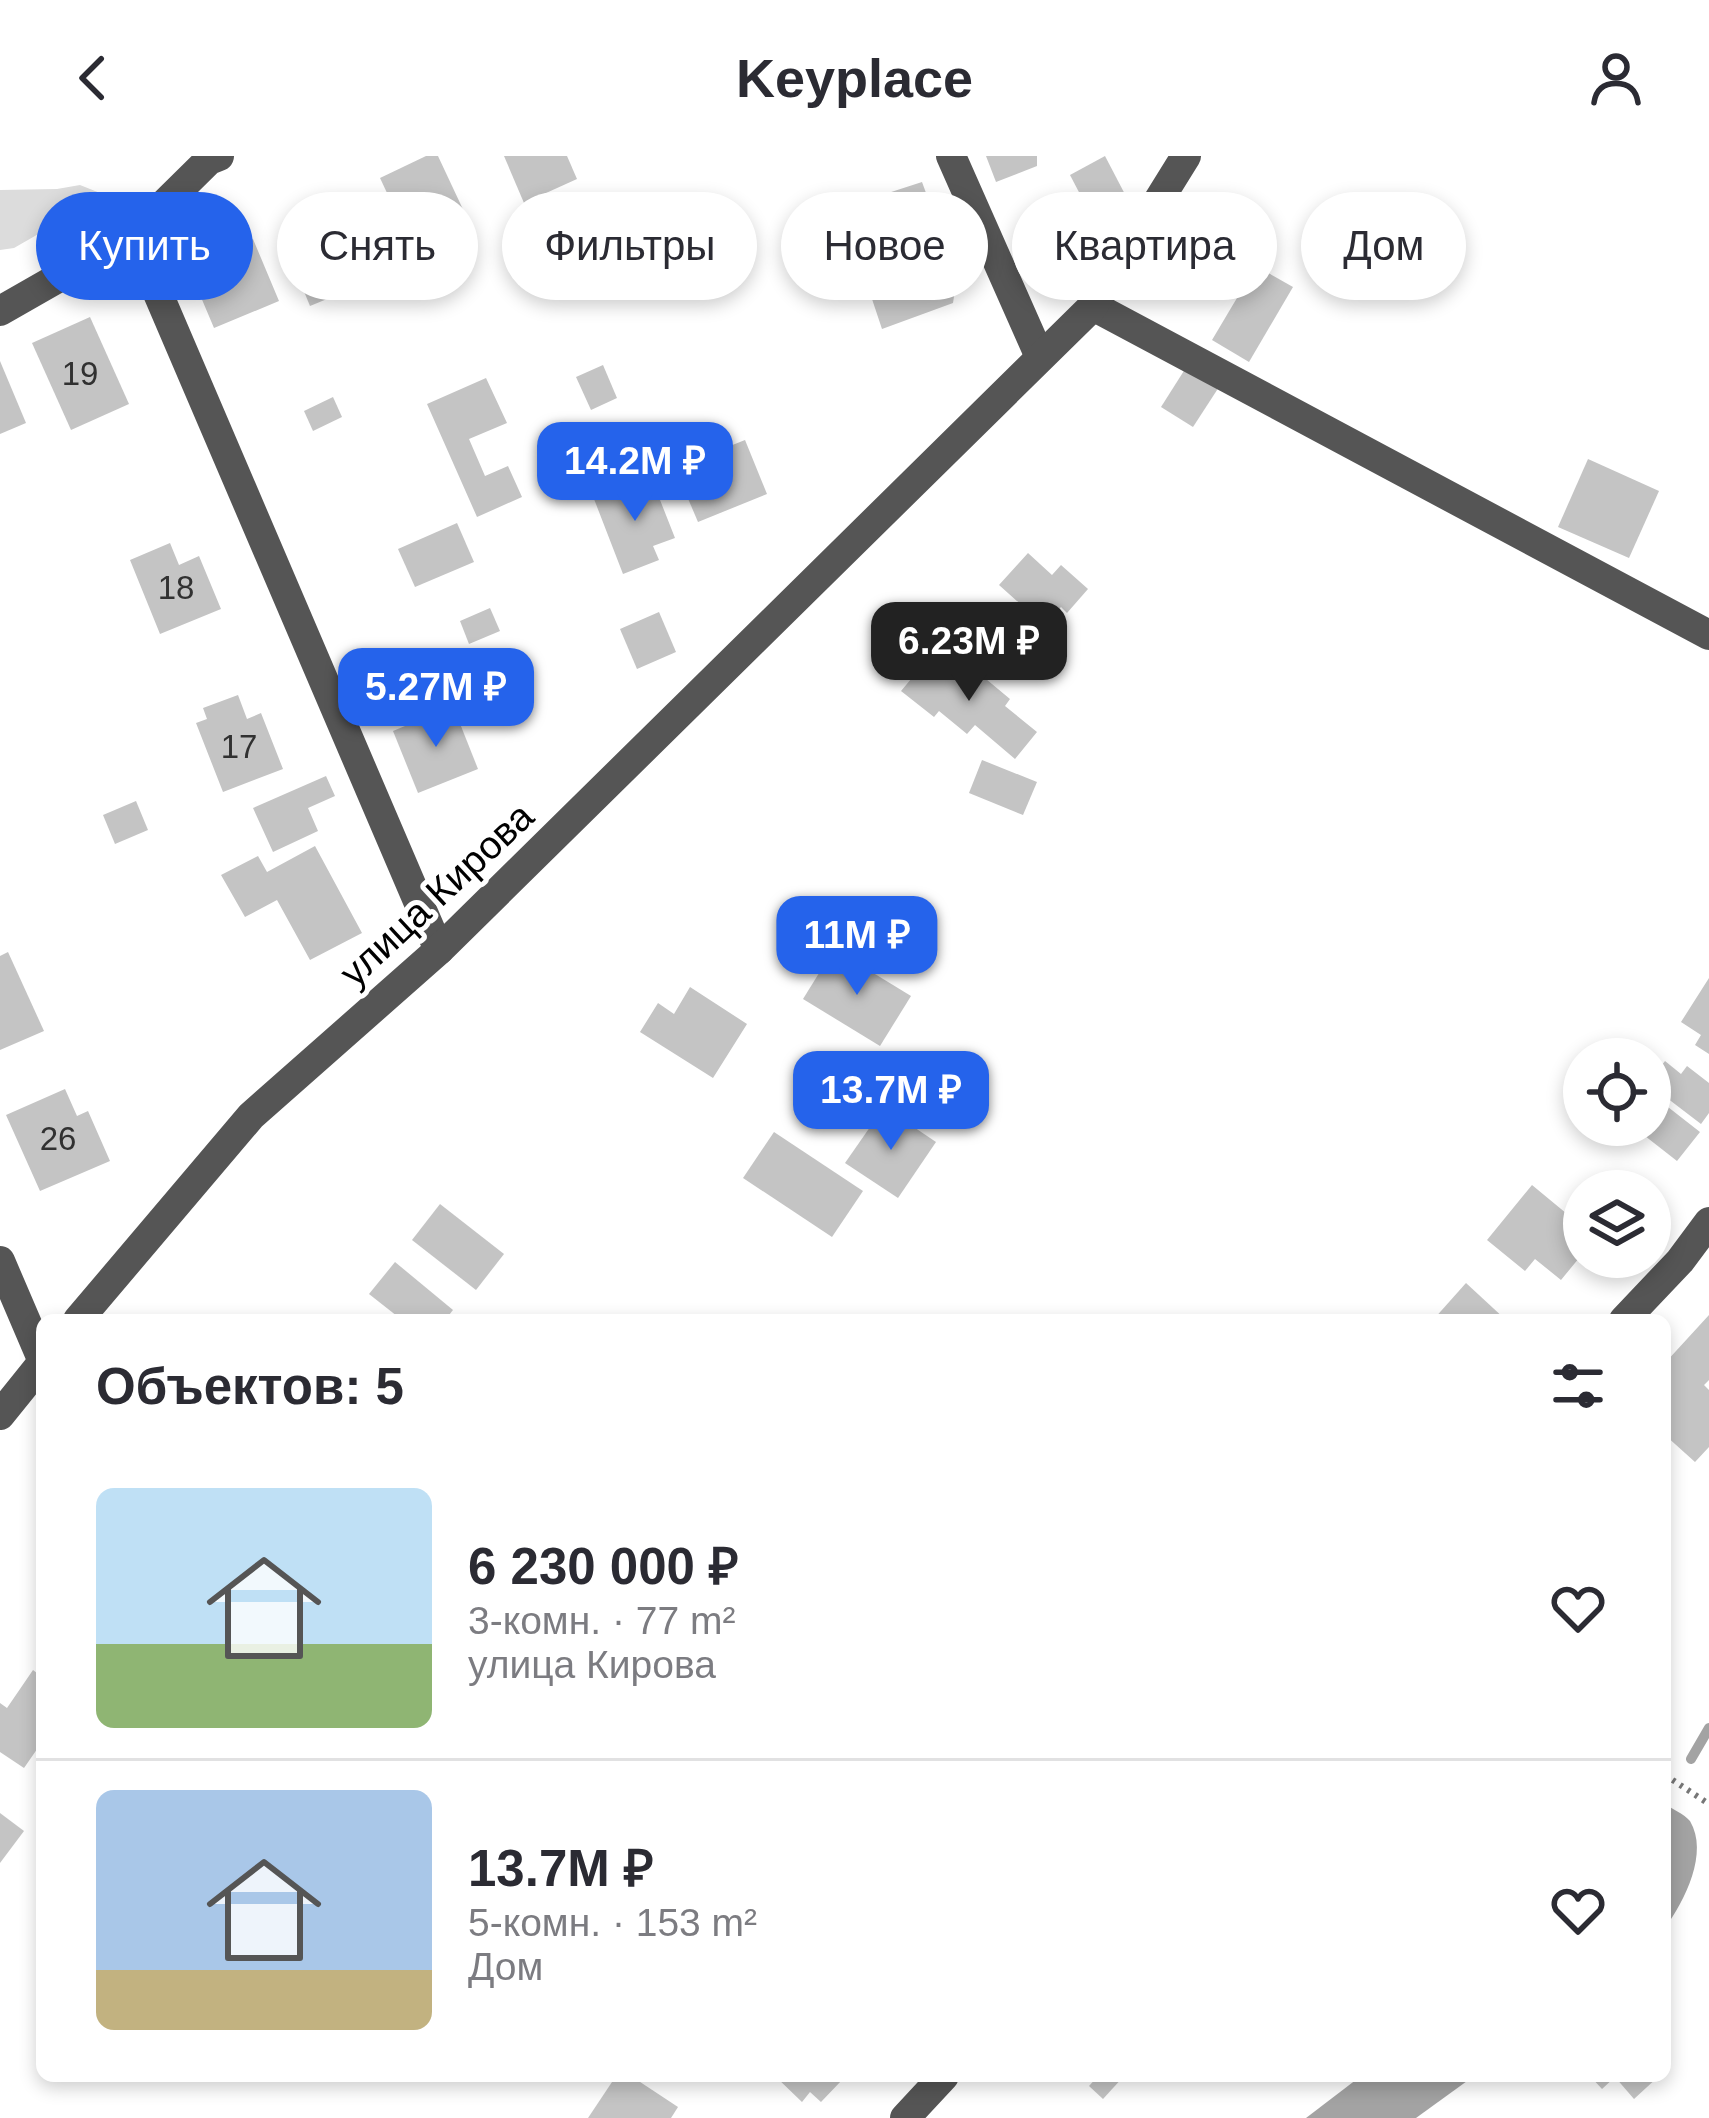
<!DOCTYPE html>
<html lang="ru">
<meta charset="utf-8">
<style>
body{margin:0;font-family:Arial,sans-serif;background:#f7f7f7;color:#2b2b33;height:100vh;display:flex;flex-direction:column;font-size:45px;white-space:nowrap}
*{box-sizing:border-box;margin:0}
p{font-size:39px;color:#7c7c81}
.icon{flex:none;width:66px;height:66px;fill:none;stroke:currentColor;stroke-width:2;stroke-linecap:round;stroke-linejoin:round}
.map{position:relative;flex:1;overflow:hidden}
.sheet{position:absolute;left:36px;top:1158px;width:1635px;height:768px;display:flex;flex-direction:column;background:#fff;border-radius:18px;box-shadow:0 6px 18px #0003}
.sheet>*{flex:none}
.hud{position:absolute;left:36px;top:36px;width:1638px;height:108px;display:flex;gap:24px}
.fabs{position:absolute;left:1563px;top:882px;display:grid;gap:24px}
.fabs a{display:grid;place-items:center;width:108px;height:108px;border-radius:50%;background:#fff;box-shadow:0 6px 18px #0003;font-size:60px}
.price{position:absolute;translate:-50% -102px;padding:0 27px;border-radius:24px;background:#2563eb;color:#fff;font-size:39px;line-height:78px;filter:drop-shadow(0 3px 6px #0008)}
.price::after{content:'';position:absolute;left:50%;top:72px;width:36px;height:27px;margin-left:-18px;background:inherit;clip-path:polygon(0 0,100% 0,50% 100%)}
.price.selected{background:#222;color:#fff}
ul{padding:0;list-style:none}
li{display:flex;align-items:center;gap:36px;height:300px;padding:0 60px}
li+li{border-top:3px solid #e1e1e2}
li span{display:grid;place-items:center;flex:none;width:336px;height:240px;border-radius:18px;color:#555}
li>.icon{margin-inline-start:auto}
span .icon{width:144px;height:144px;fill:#fffc;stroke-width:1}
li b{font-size:51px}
h2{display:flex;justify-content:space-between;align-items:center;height:144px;padding:0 60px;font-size:51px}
.pill{padding:0 42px;border-radius:54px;background:#fff;box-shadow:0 6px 18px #0003;font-size:42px;line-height:108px}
.pill.selected{background:#2563eb;color:#fff}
header{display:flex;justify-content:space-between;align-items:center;height:156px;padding:0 60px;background:#fff;font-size:54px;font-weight:700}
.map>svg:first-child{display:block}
</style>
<header><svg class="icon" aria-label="back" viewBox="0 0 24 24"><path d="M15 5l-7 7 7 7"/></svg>Keyplace<svg class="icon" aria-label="person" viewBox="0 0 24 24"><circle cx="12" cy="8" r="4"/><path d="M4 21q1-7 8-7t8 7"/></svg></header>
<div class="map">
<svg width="1709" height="1962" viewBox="0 0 1709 1962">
<rect width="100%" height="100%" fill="#fff"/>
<path fill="#dcdcdc" d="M80,29L100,37L99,49L89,59L61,65L14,92L0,94V34L57,33Z"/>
<g fill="#a3a3a3">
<path d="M1665,1648C1672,1653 1684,1658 1690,1665C1709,1697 1685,1744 1665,1772Z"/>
<path d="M1361,1920H1474L1416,1962H1306Z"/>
</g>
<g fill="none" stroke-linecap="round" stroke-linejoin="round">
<path stroke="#a3a3a3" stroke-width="10" d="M1691,1603L1709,1572"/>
</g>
<g fill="#c4c4c4">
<path d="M426,0H438L475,79L419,105L380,22Z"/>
<path d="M504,0H567L577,23L524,47Z"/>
<path d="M986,0H1037V10L996,26Z"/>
<path d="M1105,0L1129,46L1094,65L1070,19Z"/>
<path d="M922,26L957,121L953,147L882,173L858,101L830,110L814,61Z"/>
<path d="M348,49L378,122L310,150L280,77Z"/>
<path d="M253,83L279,145L214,172L195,127L211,120L205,104Z"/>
<path d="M1256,110L1293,131L1249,206L1212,184Z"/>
<path d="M90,161L129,248L71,274L32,187Z"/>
<path d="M0,205L26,267L0,278Z"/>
<path d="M603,209L617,242L591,254L576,221Z"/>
<path d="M1187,210L1219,231L1193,271L1161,251Z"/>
<path d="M486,222L507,267L469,283L485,320L508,310L522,341L477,361L427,248Z"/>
<path d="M333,241L342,261L313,275L304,255Z"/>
<path d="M745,284L767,338L698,366L675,312Z"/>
<path d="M1588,303L1659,335L1629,402L1558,371Z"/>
<path d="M651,321L675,382L653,390L659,404L623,418L594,343Z"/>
<path d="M457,367L474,406L415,431L398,393Z"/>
<path d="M170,387L179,409L199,400L221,453L160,478L130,404Z"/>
<path d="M1028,397L1052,419L1061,409L1088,433L1067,457L1061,451L1044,469L999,429Z"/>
<path d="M490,452L500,475L469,488L460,465Z"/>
<path d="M659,456L676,496L637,513L620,473Z"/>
<path d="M932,498L965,525L974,513L1010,543L1005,550L1037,576L1015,603L975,569L967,578L939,555L934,561L901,535Z"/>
<path d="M238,539L247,563L261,557L283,613L223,636L196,567L207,563L203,552Z"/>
<path d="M453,550L478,613L418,637L393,575Z"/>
<path d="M982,604L1037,626L1023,659L969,637Z"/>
<path d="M326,620L335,640L308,652L318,675L273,696L253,652Z"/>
<path d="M136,645L148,674L115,688L103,659Z"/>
<path d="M315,690L362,777L310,804L277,744L245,761L221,719L258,700L267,716Z"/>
<path d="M834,793L911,840L880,890L803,843Z"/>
<path d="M8,796L44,875L0,894V800Z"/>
<path d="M1709,822V898L1695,889L1701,879L1681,866Z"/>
<path d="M690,831L747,868L713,922L640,876L658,847L674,858Z"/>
<path d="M1665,905L1681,918L1687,910L1709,927V957L1701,968L1650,929V925Z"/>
<path d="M65,933L77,960L88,955L110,1005L40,1035L6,959Z"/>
<path d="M1650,937L1700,976L1677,1005L1631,969H1650Z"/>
<path d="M884,951L936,986L898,1042L845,1007Z"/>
<path d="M774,976L863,1035L832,1081L743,1022Z"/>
<path d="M1532,1029L1584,1072V1096L1561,1124L1535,1103L1525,1115L1487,1084Z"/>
<path d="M440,1048L504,1098L476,1134L412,1084Z"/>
<path d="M395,1106L453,1154L445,1164H402L369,1138Z"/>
<path d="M1466,1127L1506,1164H1433Z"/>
<path d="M1709,1159V1224L1704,1229L1709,1234V1291L1695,1306L1665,1279V1207Z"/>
<path d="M33,1514L42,1521V1586L24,1612L0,1596V1547L7,1552Z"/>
<path d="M0,1657L24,1675L0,1707Z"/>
<path d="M616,1920H631L678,1951L671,1962H588Z"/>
<path d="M775,1920H838L842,1924L821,1946L810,1936L802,1946Z"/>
<path d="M1098,1920H1124L1103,1943L1089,1930Z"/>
<path d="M1590,1920H1659L1634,1943L1615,1921L1602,1933Z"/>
</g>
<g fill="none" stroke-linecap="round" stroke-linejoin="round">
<path stroke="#777" stroke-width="6" stroke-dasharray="3 6" stroke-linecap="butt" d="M1665,1619L1709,1648"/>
<g stroke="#555" stroke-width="30">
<path d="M951,0L1040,201"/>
<path d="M133,79L439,794"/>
<path d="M1093,150L1709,479"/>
<path d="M0,155L133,79L209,4L219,0"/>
<path d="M0,1105L42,1203"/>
<path d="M78,1164L251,960L439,794L1093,150L1186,0"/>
<path d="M1624,1164L1680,1105L1709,1066"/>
<path d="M0,1259L42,1207"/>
<path d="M905,1962L944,1920"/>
</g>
</g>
<g text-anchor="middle" stroke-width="10" stroke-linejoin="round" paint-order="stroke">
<g font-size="33" fill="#313131">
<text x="80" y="229">19</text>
<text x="176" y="443">18</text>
<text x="239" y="602">17</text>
<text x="58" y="994">26</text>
</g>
<g font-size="39" fill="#000" stroke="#fff">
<text transform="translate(436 738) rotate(-43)" y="14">улица Кирова</text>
</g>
</g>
</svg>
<div class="fabs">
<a><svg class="icon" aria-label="locate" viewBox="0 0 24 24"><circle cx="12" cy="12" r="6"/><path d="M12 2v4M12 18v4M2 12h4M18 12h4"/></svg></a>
<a><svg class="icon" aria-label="layers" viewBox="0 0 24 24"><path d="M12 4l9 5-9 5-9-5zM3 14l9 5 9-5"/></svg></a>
</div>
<b class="price" style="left:635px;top:368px">14.2M ₽</b>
<b class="price selected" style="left:969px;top:548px">6.23M ₽</b>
<b class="price" style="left:436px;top:594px">5.27M ₽</b>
<b class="price" style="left:857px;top:842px">11M ₽</b>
<b class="price" style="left:891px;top:997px">13.7M ₽</b>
<div class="hud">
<a class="pill selected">Купить</a>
<a class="pill">Снять</a>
<a class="pill">Фильтры</a>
<a class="pill">Новое</a>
<a class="pill">Квартира</a>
<a class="pill">Дом</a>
</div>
<section class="sheet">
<h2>Объектов: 5<svg class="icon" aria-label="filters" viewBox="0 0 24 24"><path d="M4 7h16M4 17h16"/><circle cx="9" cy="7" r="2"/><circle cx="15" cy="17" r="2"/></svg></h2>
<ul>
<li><span style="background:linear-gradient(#bfe0f5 65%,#8fb573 0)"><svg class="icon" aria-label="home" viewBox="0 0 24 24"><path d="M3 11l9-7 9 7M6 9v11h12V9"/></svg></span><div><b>6 230 000 ₽</b><p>3-комн. · 77 m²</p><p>улица Кирова</p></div><svg class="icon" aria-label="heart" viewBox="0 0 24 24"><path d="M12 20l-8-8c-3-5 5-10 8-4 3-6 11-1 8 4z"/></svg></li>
<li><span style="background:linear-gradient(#a9c7e8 75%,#c2b280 0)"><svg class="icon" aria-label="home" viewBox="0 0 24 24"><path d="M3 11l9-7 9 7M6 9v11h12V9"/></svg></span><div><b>13.7M ₽</b><p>5-комн. · 153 m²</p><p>Дом</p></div><svg class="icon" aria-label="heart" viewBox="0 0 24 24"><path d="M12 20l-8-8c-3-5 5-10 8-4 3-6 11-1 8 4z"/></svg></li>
</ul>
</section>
</div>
